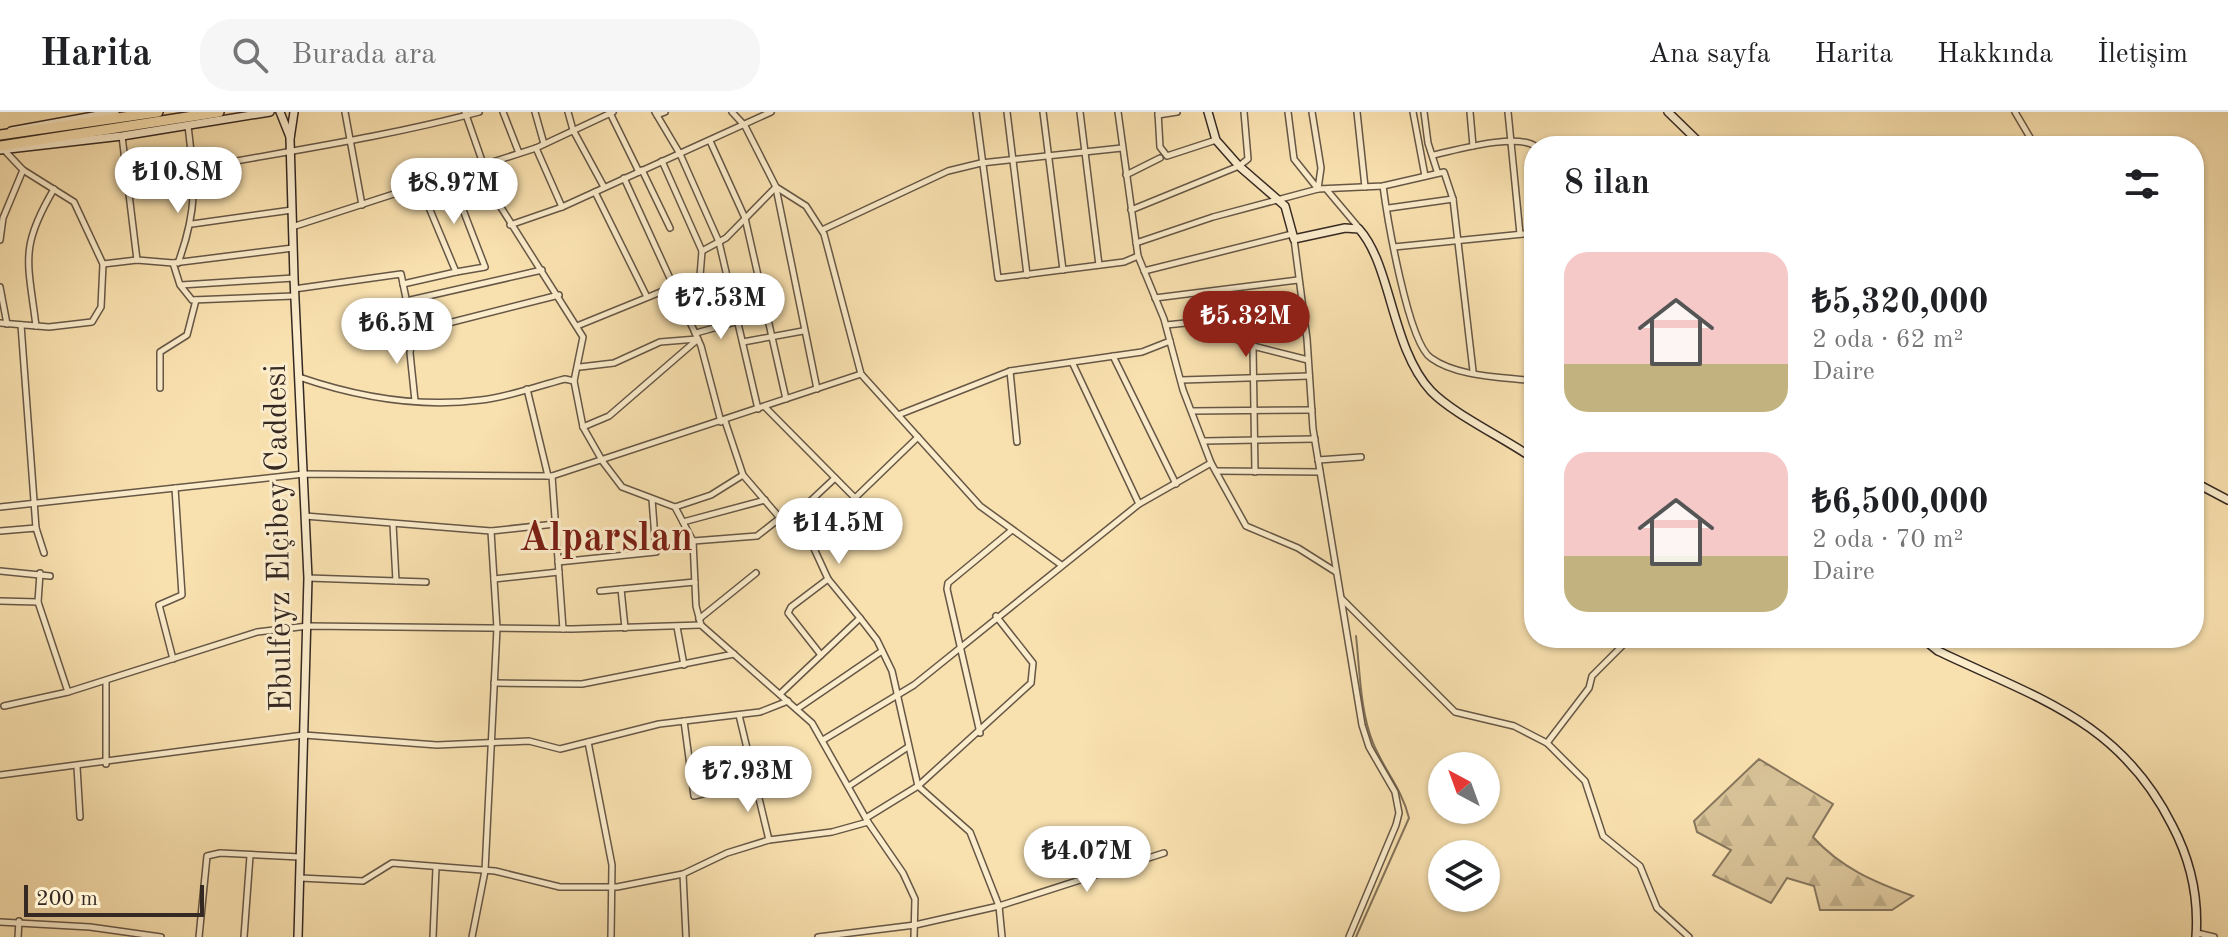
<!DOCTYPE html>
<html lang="tr">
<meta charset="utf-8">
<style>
body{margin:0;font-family:"Old Standard TT",serif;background:#f6f6f6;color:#202124;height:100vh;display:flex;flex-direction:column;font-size:30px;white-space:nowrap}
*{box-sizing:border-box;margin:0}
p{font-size:26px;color:#757577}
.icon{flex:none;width:44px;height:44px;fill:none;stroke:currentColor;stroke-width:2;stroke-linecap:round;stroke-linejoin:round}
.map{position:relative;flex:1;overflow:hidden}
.details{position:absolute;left:1524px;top:24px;width:680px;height:512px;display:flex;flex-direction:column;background:#fff;border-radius:32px;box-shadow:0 2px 6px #0004}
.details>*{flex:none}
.needle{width:52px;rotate:319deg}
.tools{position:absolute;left:1428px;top:640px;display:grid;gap:16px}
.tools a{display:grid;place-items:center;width:72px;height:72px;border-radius:50%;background:#fff;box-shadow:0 2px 6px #0004;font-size:40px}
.scale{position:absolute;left:24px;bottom:20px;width:180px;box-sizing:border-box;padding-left:8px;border:4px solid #352923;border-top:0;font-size:22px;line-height:28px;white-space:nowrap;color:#352923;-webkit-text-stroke:6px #fbeccb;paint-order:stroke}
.price{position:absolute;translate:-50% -68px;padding:0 18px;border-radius:28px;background:#fff;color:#222;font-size:26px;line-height:52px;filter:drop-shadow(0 2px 4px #0008)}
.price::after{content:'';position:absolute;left:50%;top:48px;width:24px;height:18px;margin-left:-12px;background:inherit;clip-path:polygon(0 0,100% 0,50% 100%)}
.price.current{background:#8f2418;color:#fff}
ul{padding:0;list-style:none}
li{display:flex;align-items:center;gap:24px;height:200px;padding:0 40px}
li span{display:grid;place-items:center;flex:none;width:224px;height:160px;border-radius:24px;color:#555}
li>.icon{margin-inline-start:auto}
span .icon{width:96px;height:96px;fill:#fffc;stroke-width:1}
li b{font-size:34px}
h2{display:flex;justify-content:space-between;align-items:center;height:96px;padding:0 40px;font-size:34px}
header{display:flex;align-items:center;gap:48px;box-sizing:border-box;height:112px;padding:0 40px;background:#fff;border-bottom:2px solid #e0e0e0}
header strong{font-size:38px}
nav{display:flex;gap:44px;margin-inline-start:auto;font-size:28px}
.search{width:560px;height:72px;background:#f6f6f6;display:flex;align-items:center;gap:20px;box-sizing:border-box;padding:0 28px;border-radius:32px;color:#757577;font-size:30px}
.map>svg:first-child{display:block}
</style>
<header>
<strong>Harita</strong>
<div class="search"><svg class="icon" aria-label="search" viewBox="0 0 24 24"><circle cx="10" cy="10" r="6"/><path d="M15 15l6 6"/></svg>Burada ara</div>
<nav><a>Ana sayfa</a><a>Harita</a><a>Hakkında</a><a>İletişim</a></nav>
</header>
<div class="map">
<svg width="2228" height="825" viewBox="0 0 2228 825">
<defs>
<pattern id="forest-firs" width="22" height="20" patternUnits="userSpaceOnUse" patternTransform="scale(2)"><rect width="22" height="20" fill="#d8c297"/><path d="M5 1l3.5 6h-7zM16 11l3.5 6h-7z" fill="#baa782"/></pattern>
</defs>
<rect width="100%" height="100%" fill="#f9e1af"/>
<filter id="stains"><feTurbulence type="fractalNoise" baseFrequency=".0025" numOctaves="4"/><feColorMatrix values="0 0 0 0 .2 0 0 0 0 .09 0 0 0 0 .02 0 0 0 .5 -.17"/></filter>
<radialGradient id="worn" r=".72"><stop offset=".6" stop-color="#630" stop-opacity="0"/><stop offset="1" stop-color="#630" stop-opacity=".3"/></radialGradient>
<path fill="url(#forest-firs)" stroke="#86765d" stroke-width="2" d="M1759,647L1833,692L1813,725C1841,756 1874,770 1913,784L1892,798H1820L1814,774L1787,766L1771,791L1713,763L1731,738L1697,720L1694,709Z"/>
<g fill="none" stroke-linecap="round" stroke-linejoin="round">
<path stroke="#82725a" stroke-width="2" d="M1356,524C1360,559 1360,599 1373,631C1384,658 1402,677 1409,706L1356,825"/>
<g stroke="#665746" stroke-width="8">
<g id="street">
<path d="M345,0L362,93"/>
<path d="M465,0L495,86L583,225L574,269L583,315L603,350L622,375L675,395L693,429L696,494L701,513L812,611L868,710L903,761L915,787L914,825"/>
<path d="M503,0L519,41"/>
<path d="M535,0L544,32"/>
<path d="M568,0L573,18L604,75"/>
<path d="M655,0L680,42L719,130L758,297"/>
<path d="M732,0L745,14L776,75L806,94L824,122L861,262L980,394L1060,452"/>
<path d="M976,0L998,166L1124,150L1138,144"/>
<path d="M1007,0L1027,163"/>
<path d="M1043,0L1063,158"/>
<path d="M1080,0L1099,153"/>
<path d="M1118,0L1138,144L1164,207L1183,278L1211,351L1246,414L1298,436L1336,460"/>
<path d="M1158,0L1160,35L1167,44L1216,28"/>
<path d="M1288,0L1294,47L1318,77L1321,56L1312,0"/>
<path d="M1357,0L1365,75"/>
<path d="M1413,0L1425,64"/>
<path d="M1424,0L1428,31L1437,59"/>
<path d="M1470,0L1473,34"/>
<path d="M1508,0L1520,122"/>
<path d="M2015,0L2035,34"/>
<path d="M610,1L639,60"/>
<path d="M657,3L665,0"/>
<path d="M1158,3L1177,0"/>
<path d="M122,24L137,148"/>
<path d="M710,29L745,106L786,287"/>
<path d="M536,36L562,95"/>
<path d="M1433,43C1457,38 1515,21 1535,34"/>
<path d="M642,58L670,116"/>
<path d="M1126,63L1160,46"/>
<path d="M450,64L485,155L456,160"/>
<path d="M624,66L701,234L721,310"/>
<path d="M126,70C243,45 363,31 479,0"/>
<path d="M1383,74C1387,104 1408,231 1431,246C1457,265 1503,265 1534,269"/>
<path d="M776,76L817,277"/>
<path d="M1327,78L1359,116"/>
<path d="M595,80L647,185"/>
<path d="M1389,96L1453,87"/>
<path d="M1131,98L1239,54L1248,47L1244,0"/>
<path d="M192,112L292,98"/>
<path d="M510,113L562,95L771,0"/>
<path d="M292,115L536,36L613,0"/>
<path d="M822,118L948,59L981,51L1122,36"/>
<path d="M1294,127L1307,227L1313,317L1362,613L1369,635L1395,680L1399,701L1396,713L1349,825"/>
<path d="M0,128L3,106L23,58"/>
<path d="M1136,131L1213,105L1318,77L1383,74L1444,60L1453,87L1473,259"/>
<path d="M1394,135L1534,121"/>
<path d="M702,139L726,126L776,75"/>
<path d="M173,151L180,173L192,188L294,184"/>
<path d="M178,151C198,97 195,70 188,14"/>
<path d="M103,152L137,148L173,151L293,136"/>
<path d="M1144,159L1292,122"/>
<path d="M403,172L456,160L420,74"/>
<path d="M181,173L294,166"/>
<path d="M0,175L7,212"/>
<path d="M294,177L401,162L413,220L559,183"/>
<path d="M1155,186L1298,168"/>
<path d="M406,189L542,158"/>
<path d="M0,211L49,215L92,210L101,195L103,152L74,90L23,58L6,40"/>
<path d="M1199,212L1253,234L1308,248"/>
<path d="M21,213L36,416"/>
<path d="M1166,213L1303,199"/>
<path d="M36,214C28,149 19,136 54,77"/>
<path d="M577,214L700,164L702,139L662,49"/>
<path d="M413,220L410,241L415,289"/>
<path d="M696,221L739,209"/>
<path d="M743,230L803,219"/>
<path d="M1253,234L1255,360"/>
<path d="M1113,244L1176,372"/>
<path d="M1072,250L1139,392"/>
<path d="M580,255L614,251L660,230L697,227"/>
<path d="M1010,259L1017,330"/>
<path d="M299,265C357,285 419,296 481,288C509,285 537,274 565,267L574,269"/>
<path d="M1181,268L1309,264"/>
<path d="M160,276V240L187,223L196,188"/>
<path d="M527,277L548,364"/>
<path d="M765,295L855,386L811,430"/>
<path d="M1192,299L1312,298"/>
<path d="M898,303L1010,259L1142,240L1170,229"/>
<path d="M725,309L743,363L780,406L811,430L828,467L860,506L780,582"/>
<path d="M583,315L609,304L698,227"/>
<path d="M1204,329L1315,327"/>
<path d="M1318,348L1361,345"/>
<path d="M1216,359L1320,360"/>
<path d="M552,364L563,517"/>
<path d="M855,386L918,325"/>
<path d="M0,395L304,362L552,364L861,262"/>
<path d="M675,395L711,383L743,363"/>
<path d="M305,404L491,419L555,412"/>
<path d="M683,410L765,388"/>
<path d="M787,411L835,366"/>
<path d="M393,412L396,469"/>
<path d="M0,419L36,416L44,441"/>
<path d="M693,429L757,424L780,406"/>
<path d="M558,450L656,440L652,387"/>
<path d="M0,459L50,464"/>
<path d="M40,461L38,490L68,580"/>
<path d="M308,466L426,470"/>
<path d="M494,467L559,460"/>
<path d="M621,477L625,516"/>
<path d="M600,479L695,470"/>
<path d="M1342,487L1455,600L1514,614L1547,631L1585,669L1603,724L1640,754L1657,796L1689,825"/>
<path d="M0,489L38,490"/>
<path d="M860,506L877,528L892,559L918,674L970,720L999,794L1002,825"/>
<path d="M699,507L756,461"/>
<path d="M677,515L684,553"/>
<path d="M821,543L788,501L791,495L828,467"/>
<path d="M173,547L159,493L182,483L175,376"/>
<path d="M494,571L582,572L734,542"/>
<path d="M4,594L68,580L257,520L308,514L572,517L701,513"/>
<path d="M797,597L882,539"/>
<path d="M739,603L769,728"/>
<path d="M684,609L694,684L756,669"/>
<path d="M980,621L947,477L948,471L1012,418"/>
<path d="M823,628L914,573L1139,392L1211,351"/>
<path d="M588,630L612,753L611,825"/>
<path d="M1547,631L1589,576L1592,564L1630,526"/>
<path d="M106,652V569"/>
<path d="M77,655L80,705"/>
<path d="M0,663L304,623L437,633L529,629L560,637L659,612L760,600L788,589"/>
<path d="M849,674L908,635"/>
<path d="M866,706L918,674L1031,571L1033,551L996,504"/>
<path d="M683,762L686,825"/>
<path d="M300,766L363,769L392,751L495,759L560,775H617L683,762L727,741L769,728L832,720L868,710"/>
<path d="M0,810L90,815L161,825"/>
<path d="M2197,821L2214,825"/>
<path d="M18,825L19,809"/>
<path d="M199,825L207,744L220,741L300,745"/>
<path d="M244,825L250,744"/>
<path d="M433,825L436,756"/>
<path d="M472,825L485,759L497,516L491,419"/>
<path d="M818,825L915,813L999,794L1164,741"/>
</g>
</g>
<g stroke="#352923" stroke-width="10">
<g id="secondary">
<path d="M280,0L290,25"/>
<path d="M294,0L290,27L294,166L308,466L298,825"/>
<path d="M1208,0L1216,28L1239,54L1285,94L1294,127L1345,116L1359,117C1392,154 1391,236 1431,279C1453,302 1506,327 1534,347"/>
<path d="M1668,0L1703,34"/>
<path d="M11,19L115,0"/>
<path d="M0,38L122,24L270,0"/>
<path d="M2194,370L2228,388"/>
<path d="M1922,526L1938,539C2037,586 2120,609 2172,713C2191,749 2199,785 2196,825"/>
</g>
</g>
<g stroke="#352923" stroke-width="12">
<g id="highway">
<path d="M0,23L158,0"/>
<path d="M0,34L219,0"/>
</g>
</g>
<use href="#street" stroke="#fbeccb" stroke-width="5"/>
<use href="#secondary" stroke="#fbeccb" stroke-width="7"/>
<use href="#highway" stroke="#f9e1af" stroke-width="9"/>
</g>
<g text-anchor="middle" stroke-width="6" stroke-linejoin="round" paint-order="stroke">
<g font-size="32" fill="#352923" stroke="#fbeccb">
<text transform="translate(277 426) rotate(-91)" y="11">Ebulfeyz Elçibey Caddesi</text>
</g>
<g font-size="40" font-weight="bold" fill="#7a1f14" stroke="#fbeccb">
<text x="606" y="438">Alparslan</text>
</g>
</g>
<rect width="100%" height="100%" filter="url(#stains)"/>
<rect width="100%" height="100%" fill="url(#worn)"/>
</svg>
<div class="tools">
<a><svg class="needle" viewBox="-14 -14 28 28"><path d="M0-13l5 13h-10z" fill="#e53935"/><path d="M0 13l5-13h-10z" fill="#757577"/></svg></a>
<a><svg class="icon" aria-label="layers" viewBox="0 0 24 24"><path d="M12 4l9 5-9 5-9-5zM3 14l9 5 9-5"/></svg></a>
</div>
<div class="scale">200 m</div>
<b class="price" style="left:178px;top:103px">₺10.8M</b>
<b class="price" style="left:454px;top:114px">₺8.97M</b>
<b class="price" style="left:721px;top:229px">₺7.53M</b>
<b class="price current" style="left:1246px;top:247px">₺5.32M</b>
<b class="price" style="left:397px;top:254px">₺6.5M</b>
<b class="price" style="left:839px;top:454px">₺14.5M</b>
<b class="price" style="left:748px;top:702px">₺7.93M</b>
<b class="price" style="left:1087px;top:782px">₺4.07M</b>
<section class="details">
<h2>8 ilan<svg class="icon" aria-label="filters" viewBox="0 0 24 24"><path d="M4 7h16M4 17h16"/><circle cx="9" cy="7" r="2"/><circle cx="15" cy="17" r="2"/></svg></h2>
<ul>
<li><span style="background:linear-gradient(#f6c9c9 70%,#c2b280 0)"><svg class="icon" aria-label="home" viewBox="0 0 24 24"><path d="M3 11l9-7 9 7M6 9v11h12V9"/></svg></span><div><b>₺5,320,000</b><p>2 oda · 62 m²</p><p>Daire</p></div></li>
<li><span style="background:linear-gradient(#f6c9c9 65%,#c2b280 0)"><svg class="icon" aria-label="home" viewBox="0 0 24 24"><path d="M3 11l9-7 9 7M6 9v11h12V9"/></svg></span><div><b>₺6,500,000</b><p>2 oda · 70 m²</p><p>Daire</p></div></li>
</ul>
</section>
</div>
